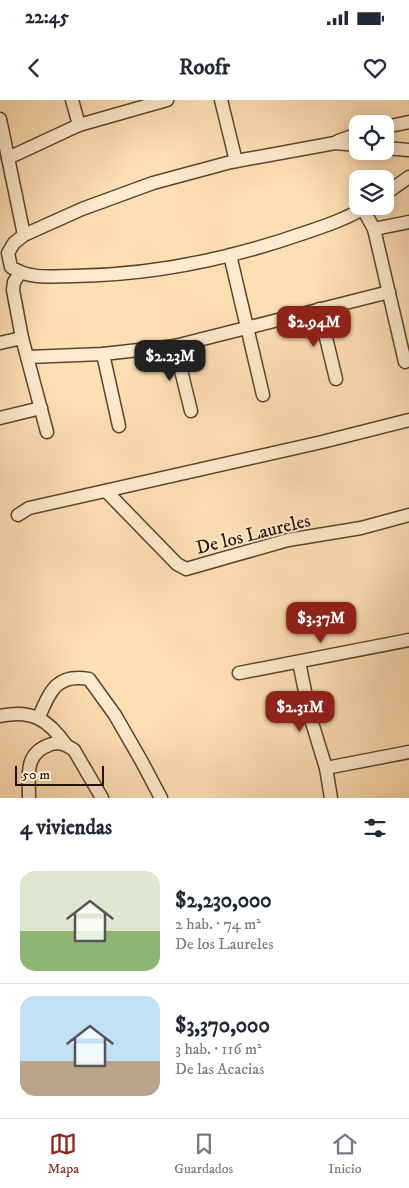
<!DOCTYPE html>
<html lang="es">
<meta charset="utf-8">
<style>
body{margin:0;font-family:"IM FELL DW Pica",serif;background:#f2f2f3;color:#1f2937;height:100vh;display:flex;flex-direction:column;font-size:19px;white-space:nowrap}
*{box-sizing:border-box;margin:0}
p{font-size:16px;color:#747a83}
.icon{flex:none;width:28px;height:28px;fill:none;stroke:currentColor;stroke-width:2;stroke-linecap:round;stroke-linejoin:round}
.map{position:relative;height:698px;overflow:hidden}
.sheet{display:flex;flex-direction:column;background:#fff;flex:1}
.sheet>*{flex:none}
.buttons{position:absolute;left:349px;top:15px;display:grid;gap:10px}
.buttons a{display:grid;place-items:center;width:45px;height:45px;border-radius:10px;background:#fff;box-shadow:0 2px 12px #0003;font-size:25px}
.scale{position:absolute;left:15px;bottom:12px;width:89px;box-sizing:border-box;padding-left:5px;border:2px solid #251100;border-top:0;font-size:14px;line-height:18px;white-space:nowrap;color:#251100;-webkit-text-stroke:4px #feeace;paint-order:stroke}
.price{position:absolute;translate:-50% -42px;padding:0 11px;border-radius:10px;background:#8f2418;color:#fff;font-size:16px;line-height:32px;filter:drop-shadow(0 1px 2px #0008)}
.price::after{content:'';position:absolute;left:50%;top:30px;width:15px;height:11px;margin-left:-8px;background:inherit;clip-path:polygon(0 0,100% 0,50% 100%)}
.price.on{background:#222;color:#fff}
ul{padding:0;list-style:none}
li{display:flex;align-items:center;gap:15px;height:125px;padding:0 20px}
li+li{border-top:1px solid #e0e1e3}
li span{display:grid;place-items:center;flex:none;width:140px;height:100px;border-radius:15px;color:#555}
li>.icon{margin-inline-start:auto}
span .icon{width:60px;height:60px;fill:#fffc;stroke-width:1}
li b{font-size:21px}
h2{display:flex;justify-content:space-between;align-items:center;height:60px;padding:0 20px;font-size:21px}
.status{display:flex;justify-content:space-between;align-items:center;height:35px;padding:0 25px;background:#fff;direction:ltr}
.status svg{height:14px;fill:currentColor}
header{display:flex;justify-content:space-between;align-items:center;height:65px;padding:0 20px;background:#fff;font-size:22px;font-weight:800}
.dock{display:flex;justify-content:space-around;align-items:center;height:70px;border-top:1px solid #e0e1e3;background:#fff;font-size:14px;color:#747a83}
.dock a{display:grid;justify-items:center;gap:2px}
.dock .on{color:#8f2418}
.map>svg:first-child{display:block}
</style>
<div class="status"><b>22:45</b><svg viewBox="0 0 49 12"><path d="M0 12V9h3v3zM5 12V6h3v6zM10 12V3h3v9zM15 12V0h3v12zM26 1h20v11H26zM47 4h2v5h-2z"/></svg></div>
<header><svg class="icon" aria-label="back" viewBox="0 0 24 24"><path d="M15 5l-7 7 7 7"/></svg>Roofr<svg class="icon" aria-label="heart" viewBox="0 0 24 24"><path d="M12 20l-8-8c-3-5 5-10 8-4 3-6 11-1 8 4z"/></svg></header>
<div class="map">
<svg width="409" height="698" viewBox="0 0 409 698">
<rect width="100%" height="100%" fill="#fedfb3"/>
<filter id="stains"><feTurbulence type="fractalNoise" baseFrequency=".004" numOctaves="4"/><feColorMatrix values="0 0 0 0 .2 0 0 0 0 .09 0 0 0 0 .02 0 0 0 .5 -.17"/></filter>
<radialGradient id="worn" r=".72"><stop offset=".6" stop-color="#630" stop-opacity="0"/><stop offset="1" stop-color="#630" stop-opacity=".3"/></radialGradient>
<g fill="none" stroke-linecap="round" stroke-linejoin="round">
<g stroke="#5b442d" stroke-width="15">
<g id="minor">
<path d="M72,0L79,25"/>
<path d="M221,0L236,61"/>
<path d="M0,19L24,135"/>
<path d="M385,27L409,22"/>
<path d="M338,41L358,34"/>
<path d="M358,45L335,43L231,62L153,83L82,109L24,135L14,143L8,153L11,167C30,180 52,176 74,176C152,175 230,159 304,133C325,126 349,118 367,106"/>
<path d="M385,48L409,50"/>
<path d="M8,58L79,25L167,0"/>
<path d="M385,94L409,77"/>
<path d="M363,109L374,129L405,262"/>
<path d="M374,129L409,122"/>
<path d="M230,155L263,295"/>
<path d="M20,173L14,182L13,190L22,238L47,332"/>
<path d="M319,209L336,279"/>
<path d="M0,243L22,238"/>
<path d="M175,246L191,311"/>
<path d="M103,254L119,326"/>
<path d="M28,257L103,254L175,246L389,192"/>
<path d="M0,318L41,308"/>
<path d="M106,391L177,464L186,469L288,440L361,428L409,415"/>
<path d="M18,415L29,408L322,342L409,320"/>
<path d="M299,562L310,616L326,668L331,698"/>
<path d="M239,573L409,540"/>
<path d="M0,616C31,609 48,619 66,645"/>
<path d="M39,617C50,591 57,573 89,579L115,615L142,662L161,698"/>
<path d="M326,668L409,652"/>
<path d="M29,698C29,676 24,654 49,645C58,641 65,644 74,650L102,698"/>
</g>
</g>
<use href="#minor" stroke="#feeace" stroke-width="12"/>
</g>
<g text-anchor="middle" stroke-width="4" stroke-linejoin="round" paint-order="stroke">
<g font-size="19" fill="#251100" stroke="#feeace">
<text transform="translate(253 433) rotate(-14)" y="7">De los Laureles</text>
</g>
</g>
<rect width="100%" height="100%" filter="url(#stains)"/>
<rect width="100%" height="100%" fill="url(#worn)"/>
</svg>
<div class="buttons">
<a><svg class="icon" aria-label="locate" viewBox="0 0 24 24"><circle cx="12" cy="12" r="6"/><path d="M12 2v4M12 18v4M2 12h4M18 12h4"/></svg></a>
<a><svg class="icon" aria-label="layers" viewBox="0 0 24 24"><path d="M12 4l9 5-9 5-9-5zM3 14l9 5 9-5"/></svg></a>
</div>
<div class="scale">50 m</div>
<b class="price" style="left:314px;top:248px">$2.94M</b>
<b class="price on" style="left:170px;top:282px">$2.23M</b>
<b class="price" style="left:321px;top:544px">$3.37M</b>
<b class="price" style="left:300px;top:633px">$2.31M</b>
</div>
<section class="sheet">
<h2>4 viviendas<svg class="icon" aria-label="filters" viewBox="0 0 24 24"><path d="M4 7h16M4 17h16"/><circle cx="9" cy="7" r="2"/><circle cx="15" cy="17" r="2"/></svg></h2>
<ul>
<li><span style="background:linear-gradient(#dfe7d0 60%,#8fb573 0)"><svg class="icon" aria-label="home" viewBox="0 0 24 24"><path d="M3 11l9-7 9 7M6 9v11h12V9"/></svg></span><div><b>$2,230,000</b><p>2 hab. · 74 m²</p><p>De los Laureles</p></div></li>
<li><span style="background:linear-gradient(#bfe0f5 65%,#b9a48a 0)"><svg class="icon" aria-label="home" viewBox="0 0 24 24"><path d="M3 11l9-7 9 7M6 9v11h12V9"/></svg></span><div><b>$3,370,000</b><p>3 hab. · 116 m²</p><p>De las Acacias</p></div></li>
</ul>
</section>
<nav class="dock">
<a class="on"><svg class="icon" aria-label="map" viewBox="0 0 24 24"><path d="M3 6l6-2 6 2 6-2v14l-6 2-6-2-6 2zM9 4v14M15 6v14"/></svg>Mapa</a>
<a><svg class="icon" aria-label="saved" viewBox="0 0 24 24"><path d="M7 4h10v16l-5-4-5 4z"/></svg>Guardados</a>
<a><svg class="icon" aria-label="home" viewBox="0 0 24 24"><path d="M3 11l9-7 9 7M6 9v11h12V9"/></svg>Inicio</a>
</nav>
